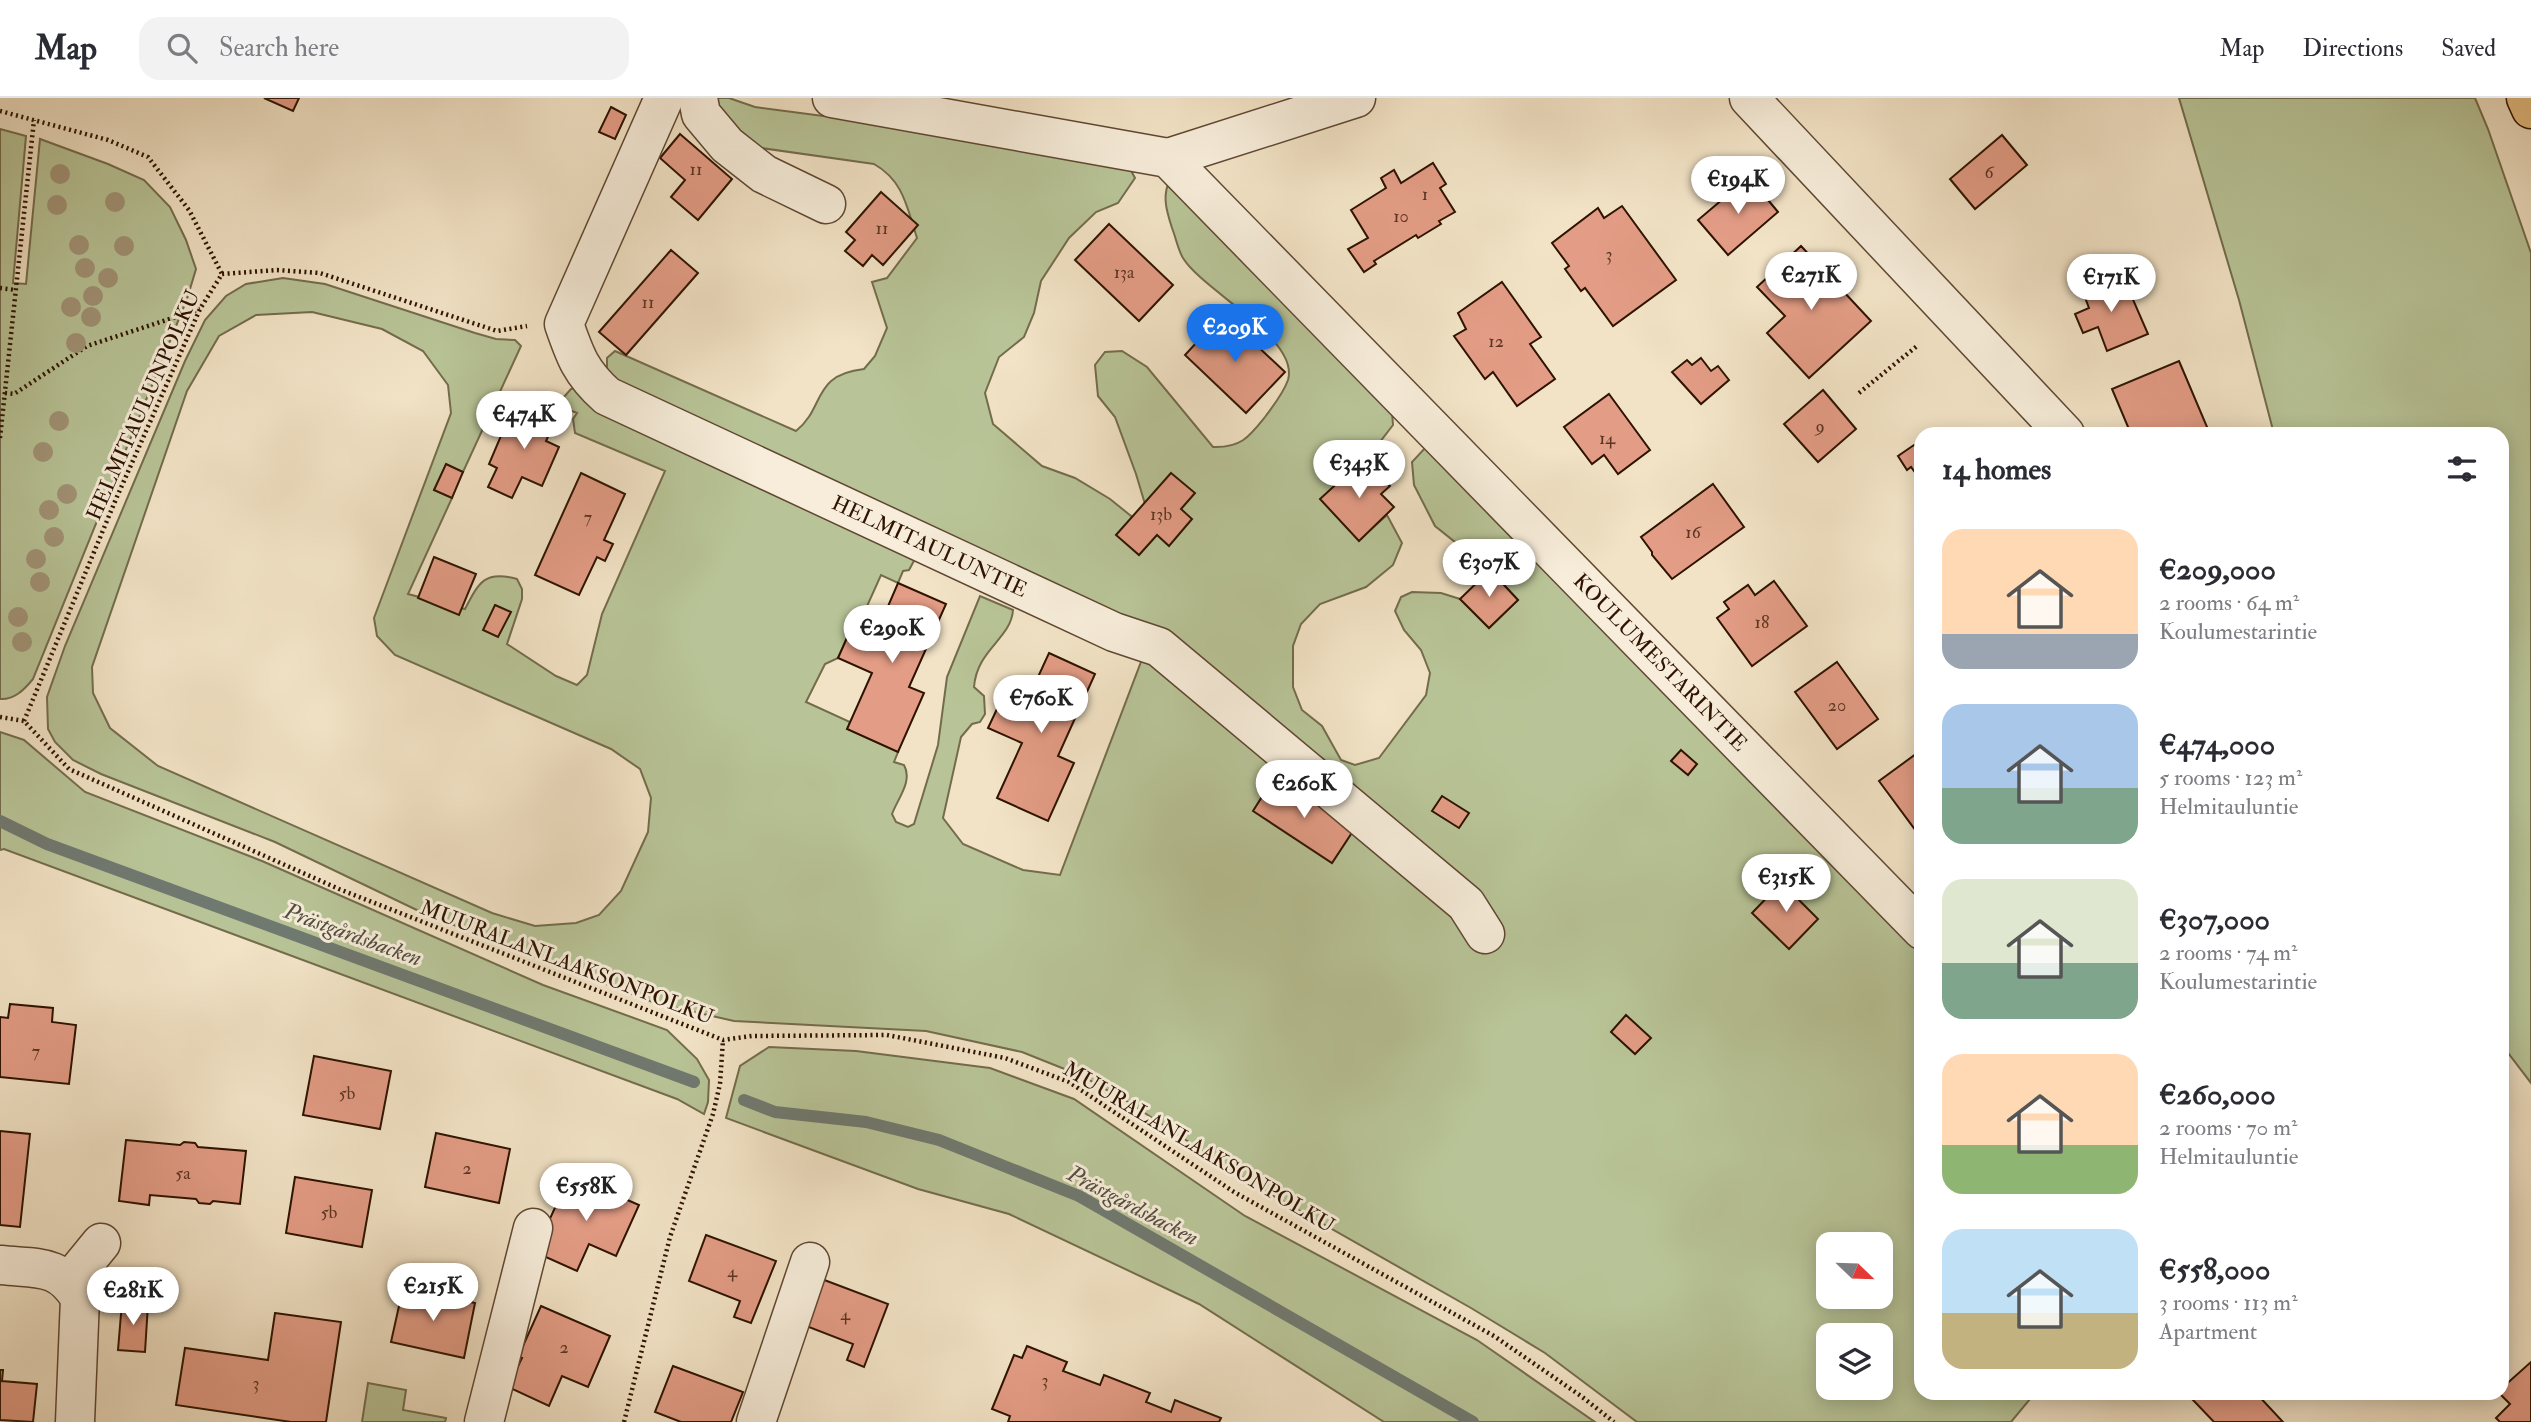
<!DOCTYPE html>
<meta charset="utf-8">
<style>
body{margin:0;font-family:"IM FELL Double Pica",serif;background:#f2f2f3;color:#2b2b33;height:100vh;display:flex;flex-direction:column;font-size:26px;white-space:nowrap}
*{box-sizing:border-box;margin:0}
p{font-size:23px;color:#7c7c81}
.icon{flex:none;width:38px;height:38px;fill:none;stroke:currentColor;stroke-width:2;stroke-linecap:round;stroke-linejoin:round}
.map{position:relative;flex:1;overflow:hidden}
.sheet{position:absolute;left:1914px;top:329px;width:595px;height:973px;display:flex;flex-direction:column;background:#fff;border-radius:21px;box-shadow:0 4px 18px #0003}
.sheet>*{flex:none}
.needle{width:46px;rotate:113deg}
.tools{position:absolute;left:1816px;top:1134px;display:grid;gap:14px}
.tools a{display:grid;place-items:center;width:77px;height:77px;border-radius:14px;background:#fff;box-shadow:0 4px 18px #0003;font-size:35px}
.price{position:absolute;translate:-50% -60px;padding:0 16px;border-radius:24px;background:#fff;color:#222;font-size:23px;line-height:46px;filter:drop-shadow(0 2px 4px #0008)}
.price::after{content:'';position:absolute;left:50%;top:42px;width:21px;height:16px;margin-left:-10px;background:inherit;clip-path:polygon(0 0,100% 0,50% 100%)}
.price.selected{background:#1a73e8;color:#fff}
ul{padding:0;list-style:none}
li{display:flex;align-items:center;gap:21px;height:175px;padding:0 28px}
li span{display:grid;place-items:center;flex:none;width:196px;height:140px;border-radius:21px;color:#555}
li>.icon{margin-inline-start:auto}
span .icon{width:84px;height:84px;fill:#fffc;stroke-width:1}
li b{font-size:30px}
h2{display:flex;justify-content:space-between;align-items:center;height:84px;padding:0 28px;font-size:30px}
header{display:flex;align-items:center;gap:42px;box-sizing:border-box;height:98px;padding:0 35px;background:#fff;border-bottom:2px solid #e1e1e2}
header strong{font-size:33px}
nav{display:flex;gap:38px;margin-inline-start:auto;font-size:24px}
.search{width:490px;height:63px;background:#f2f2f3;display:flex;align-items:center;gap:18px;box-sizing:border-box;padding:0 24px;border-radius:21px;color:#7c7c81;font-size:26px}
.map>svg:first-child{display:block}
</style>
<header>
<strong>Map</strong>
<div class="search"><svg class="icon" aria-label="search" viewBox="0 0 24 24"><circle cx="10" cy="10" r="6"/><path d="M15 15l6 6"/></svg>Search here</div>
<nav><a>Map</a><a>Directions</a><a>Saved</a></nav>
</header>
<div class="map">
<svg width="2531" height="1324" viewBox="0 0 2531 1324">
<rect width="100%" height="100%" fill="#f2e3c6"/>
<filter id="stains"><feTurbulence type="fractalNoise" baseFrequency=".00286" numOctaves="4"/><feColorMatrix values="0 0 0 0 .2 0 0 0 0 .09 0 0 0 0 .02 0 0 0 .5 -.17"/></filter>
<radialGradient id="worn" r=".72"><stop offset=".6" stop-color="#630" stop-opacity="0"/><stop offset="1" stop-color="#630" stop-opacity=".3"/></radialGradient>
<g fill="#b8c497" stroke="#736c4c" stroke-width="2" fill-rule="evenodd">
<path d="M707,0H729L755,9L1007,42L1129,69L1135,80L1118,105L1096,114L1069,140L1041,183L1034,215L1024,239L999,259L985,295L993,326L1042,368L1075,380L1110,401L1141,426L1148,416L1136,376L1115,319L1098,298L1095,267L1105,254L1122,253L1147,269L1213,349C1241,350 1249,339 1265,319C1273,308 1283,296 1288,282C1300,241 1203,193 1183,160C1178,152 1176,140 1172,130C1167,114 1162,99 1169,84L1391,300L1393,327L1366,362L1357,371L1355,369L1321,401L1359,442L1387,417L1402,445L1393,467L1366,489L1320,506L1301,526L1293,548V589L1302,612L1322,628L1341,662L1355,667L1379,660L1426,597L1430,575L1421,552L1404,532L1395,513L1401,499L1412,494L1441,495L1460,501L1489,530L1518,502L1490,472L1435,428L1414,387L1412,364L1425,350L1436,352L1921,856L1922,1295H2035L2011,1324H1637L1545,1255L1471,1210L1256,1088L1128,1004L1082,978L1022,954L926,933L734,923L655,905L423,815L275,744L101,676L73,662L55,644L48,631L47,599L65,548L185,263L205,222L226,198L246,186L283,180L325,186L475,235L496,241L515,242L521,248L463,374L446,367L434,392L452,400L408,496L465,511C479,484 485,472 517,481L522,491V501L507,546L556,578L577,587L587,577L602,516L665,373L575,335L573,321L577,315L562,309L563,300L571,291L577,290L915,461L909,472L903,473L898,485L881,477L859,526L854,524L838,560L825,566L806,604L850,624L848,631L898,654L894,664L904,667C913,683 898,700 892,716L896,724L908,729L914,726L938,647L947,579L980,498L1013,512C1011,541 977,551 974,589L984,598L985,616L980,624L972,626L961,639L943,720L963,746L1023,772L1060,777L1144,556L1167,541L615,282L607,275V260L615,253L796,333C826,309 811,277 864,271L875,258L887,230L872,184L887,180L917,140C907,110 904,83 874,66L740,47ZM312,214L382,231L423,253L448,287L451,315L374,520L377,538L395,557L611,651L640,671L651,700L648,734L621,793L599,817L576,825L535,828L492,815L158,668L110,630L93,595L92,569L187,293L219,238L256,217ZM1829,1146H1881V1199H1829ZM1829,1237H1881V1290H1829Z"/>
<path d="M2179,0H2475L2488,31L2531,155V985L2502,947V336H2274L2239,202Z"/>
<path d="M0,31L26,38L13,185L26,186L40,41L108,66L144,82L170,109L186,142L196,171L187,201L33,581C24,592 14,602 0,601Z"/>
<path d="M0,634L24,642L85,694L262,763L543,887L667,932L697,961L709,982L708,1004L704,1016L677,1001L4,751L0,752Z"/>
<path d="M769,949L856,953L990,970L1074,1001L1245,1118L1477,1242L1595,1324H1384L1199,1206L1009,1116L918,1091L726,1020L740,968Z"/>
<path d="M368,1285L406,1292L403,1312L446,1320L445,1324H362Z"/>
</g>
<g fill="none" stroke-linecap="round" stroke-linejoin="round">
<g stroke="#707970" stroke-width="12">
<path d="M0,723L47,746L694,984"/>
<path d="M744,1002L775,1014L866,1024L939,1042L1079,1098L1473,1324"/>
</g>
</g>
<g fill="#e39c85" stroke="#2e1300" stroke-width="2">
<path d="M264,0H299L293,13Z"/>
<path d="M611,9L626,17L615,41L599,34Z"/>
<path d="M680,36L732,81L698,122L671,99L685,82L660,60Z"/>
<path d="M2002,37L2027,67L1975,111L1950,81Z"/>
<path d="M1433,65L1446,86L1440,90L1455,114L1439,123L1441,126L1418,140L1416,137L1374,163L1376,166L1364,174L1348,151L1368,140L1351,112L1386,90L1381,80L1394,72L1401,85Z"/>
<path d="M1749,79L1778,114L1728,157L1698,122Z"/>
<path d="M881,94L918,127L883,167L872,157L863,168L845,153L855,142L846,134Z"/>
<path d="M1622,108L1676,182L1613,228L1585,190L1581,193L1565,171L1569,168L1552,145L1598,110L1604,120Z"/>
<path d="M1109,126L1173,187L1139,223L1075,162Z"/>
<path d="M1801,148L1871,223L1809,280L1767,235L1785,218L1757,189Z"/>
<path d="M671,152L698,175L626,257L599,234Z"/>
<path d="M2107,178L2115,196L2128,190L2148,236L2107,253L2098,229L2083,235L2075,216L2089,210L2081,189Z"/>
<path d="M1502,184L1541,239L1530,246L1555,281L1517,308L1493,274L1485,281L1454,238L1466,231L1458,215Z"/>
<path d="M1223,216L1285,274L1246,315L1185,257Z"/>
<path d="M1701,260L1711,273L1718,268L1729,282L1701,306L1672,274L1687,262L1692,267Z"/>
<path d="M2179,263L2210,336H2131L2112,291Z"/>
<path d="M1823,292L1856,331L1818,364L1784,326Z"/>
<path d="M1609,296L1650,352L1618,376L1604,357L1592,366L1564,329Z"/>
<path d="M525,305L557,319L546,343L559,349L542,388L522,379L512,400L488,389L497,370L489,366L506,326L513,330Z"/>
<path d="M1914,347L1922,357V384L1911,369L1907,372L1898,358Z"/>
<path d="M1366,362L1390,388L1381,396L1394,409L1359,443L1320,401L1355,369L1357,371Z"/>
<path d="M446,366L463,374L452,400L434,392Z"/>
<path d="M581,375L625,396L604,442L613,446L605,463L597,459L579,497L535,477Z"/>
<path d="M1171,375L1195,395L1181,411L1192,421L1169,448L1157,437L1139,457L1116,437Z"/>
<path d="M1713,386L1744,429L1672,481L1652,457V454L1641,439Z"/>
<path d="M434,459L476,476L459,517L418,500Z"/>
<path d="M1490,472L1518,502L1489,530L1460,501Z"/>
<path d="M1774,483L1807,528L1752,568L1717,520L1729,511L1724,504L1748,487L1755,497Z"/>
<path d="M898,485L946,506L909,589L924,595L898,654L847,631L872,575L838,560L854,524L877,534Z"/>
<path d="M495,507L511,514L498,539L483,532Z"/>
<path d="M1049,555L1095,576L1058,658L1074,665L1048,723L997,700L1022,645L988,630L1005,594L1027,603Z"/>
<path d="M1837,564L1878,621L1837,651L1795,594Z"/>
<path d="M1681,652L1697,666L1688,677L1671,663Z"/>
<path d="M1920,653L1922,736L1919,737L1879,683Z"/>
<path d="M1275,678L1355,730L1332,765L1253,713Z"/>
<path d="M1442,698L1469,715L1459,730L1432,713Z"/>
<path d="M1790,779L1804,793L1796,799L1818,821L1789,851L1752,815L1781,785L1783,787Z"/>
<path d="M10,906L53,910L52,924L76,927L69,986L0,979V919L8,920Z"/>
<path d="M1626,917L1651,940L1635,956L1611,934Z"/>
<path d="M314,958L391,973L380,1031L303,1017Z"/>
<path d="M0,1033L30,1036L20,1129L0,1127Z"/>
<path d="M436,1035L510,1051L499,1105L425,1089Z"/>
<path d="M126,1042L180,1047L184,1044L195,1045L198,1049L246,1053L240,1106L213,1103L210,1106L199,1105L196,1101L150,1097L149,1107L119,1103Z"/>
<path d="M570,1077L639,1107L616,1158L589,1146L577,1173L539,1156L547,1127Z"/>
<path d="M295,1079L372,1092L362,1149L286,1135Z"/>
<path d="M706,1137L776,1163L751,1225L734,1219L740,1203L689,1183Z"/>
<path d="M819,1180L888,1206L864,1269L847,1262L853,1246L801,1226Z"/>
<path d="M403,1190L475,1205L464,1260L391,1244Z"/>
<path d="M122,1204L148,1206L145,1254L118,1252Z"/>
<path d="M541,1208L610,1238L588,1289L562,1278L549,1308L508,1289L522,1260L518,1259Z"/>
<path d="M275,1215L341,1224L326,1324H291L176,1307L185,1250L268,1262Z"/>
<path d="M1027,1248L1067,1264L1063,1273L1100,1287L1104,1277L1150,1295L1146,1304L1171,1314L1175,1302L1221,1320L1219,1324H1008L1010,1318L992,1311L1014,1257L1022,1260Z"/>
<path d="M2531,1264V1324H2500L2496,1320L2510,1306L2499,1295H2502V1290Z"/>
<path d="M673,1268L743,1294L731,1324H681L655,1314Z"/>
<path d="M0,1272H3L2,1283L37,1286L33,1324L0,1322Z"/>
<path d="M2200,1295H2256L2283,1324H2214L2193,1302Z"/>
</g>
<g fill="none" stroke-linecap="round" stroke-linejoin="round">
<g stroke="#5f4732" stroke-width="41">
<g id="minor">
<path id="s1" d="M664,0L564,226C575,258 581,275 607,298L1114,534L1159,549L1466,806L1485,836"/>
<path d="M698,0L701,16L727,47L764,76L826,106"/>
<path id="s2" d="M832,0L1168,60L1922,832"/>
<path d="M1749,0L2065,336"/>
<path d="M1168,60L1356,0"/>
<path d="M0,1167C37,1171 59,1165 80,1200L75,1324"/>
<path d="M70,1183L101,1145"/>
<path d="M484,1324L533,1130"/>
<path d="M756,1324L810,1164"/>
</g>
</g>
<g stroke="#2e1300" stroke-width="41">
<path id="highway" d="M2526,0L2531,11"/>
</g>
<g stroke="#2e1300" stroke-width="4.5" stroke-dasharray="2 3.5" stroke-linecap="butt">
<path d="M0,13L108,42L148,59L189,112L222,176"/>
<path d="M0,190L16,192"/>
<path d="M5,295L14,296L87,248L200,211"/>
<path d="M1859,295L1917,248"/>
<path d="M0,340L34,22"/>
<path d="M0,619L24,623L69,671L339,791L723,942L752,938L887,937L1005,960L1069,984L1234,1094L1494,1238L1581,1298L1614,1324"/>
<path d="M24,623L116,401L200,211L222,176L277,172L320,175L497,233L527,228"/>
<path d="M624,1324L670,1139L713,1016L720,986L723,942"/>
</g>
<use href="#minor" stroke="#f7edda" stroke-width="38"/>
<use href="#highway" stroke="#e9c283" stroke-width="38"/>
</g>
<g fill="#a19376">
<circle cx="60" cy="76" r="10"/>
<circle cx="115" cy="104" r="10"/>
<circle cx="57" cy="107" r="10"/>
<circle cx="79" cy="147" r="10"/>
<circle cx="124" cy="148" r="10"/>
<circle cx="85" cy="170" r="10"/>
<circle cx="108" cy="180" r="10"/>
<circle cx="93" cy="198" r="10"/>
<circle cx="71" cy="209" r="10"/>
<circle cx="91" cy="219" r="10"/>
<circle cx="76" cy="245" r="10"/>
<circle cx="59" cy="323" r="10"/>
<circle cx="43" cy="354" r="10"/>
<circle cx="67" cy="396" r="10"/>
<circle cx="49" cy="412" r="10"/>
<circle cx="54" cy="439" r="10"/>
<circle cx="36" cy="461" r="10"/>
<circle cx="40" cy="484" r="10"/>
<circle cx="18" cy="519" r="10"/>
<circle cx="22" cy="544" r="10"/>
</g>
<g text-anchor="middle" stroke-width="6" stroke-linejoin="round" paint-order="stroke">
<g font-size="18" fill="#5b3521">
<text x="696" y="77">11</text>
<text x="1989" y="80">6</text>
<text x="1425" y="102">1</text>
<text x="1401" y="124">10</text>
<text x="882" y="136">11</text>
<text x="1609" y="162">3</text>
<text x="1124" y="180">13a</text>
<text x="648" y="210">11</text>
<text x="1496" y="249">12</text>
<text x="1820" y="334">9</text>
<text x="1607" y="346">14</text>
<text x="1161" y="422">13b</text>
<text x="588" y="425">7</text>
<text x="1693" y="440">16</text>
<text x="1762" y="530">18</text>
<text x="1837" y="613">20</text>
<text x="36" y="959">7</text>
<text x="347" y="1001">5b</text>
<text x="467" y="1076">2</text>
<text x="183" y="1081">5a</text>
<text x="329" y="1120">5b</text>
<text x="732" y="1179">4</text>
<text x="845" y="1222">4</text>
<text x="564" y="1255">2</text>
<text x="1045" y="1288">3</text>
<text x="256" y="1291">3</text>
</g>
<g font-size="21" fill="#2e1300" stroke="#f7edda">
<text transform="translate(143 307) rotate(-66)" y="7">HELMITAULUNPOLKU</text>
<text dy="7" stroke="none"><textPath href="#s1" startOffset="688">HELMITAULUNTIE</textPath></text>
<text dy="7" stroke="none"><textPath href="#s2" startOffset="1046">KOULUMESTARINTIE</textPath></text>
<text transform="translate(567 864) rotate(21)" y="7">MUURALANLAAKSONPOLKU</text>
<text transform="translate(1199 1049) rotate(31)" y="7">MUURALANLAAKSONPOLKU</text>
</g>
<g font-size="23" font-style="italic" fill="#544e41" stroke="#f7edda">
<text transform="translate(353 836) rotate(20)" y="8">Prästgårdsbacken</text>
<text transform="translate(1133 1107) rotate(28)" y="8">Prästgårdsbacken</text>
</g>
</g>
<rect width="100%" height="100%" filter="url(#stains)"/>
<rect width="100%" height="100%" fill="url(#worn)"/>
</svg>
<div class="tools">
<a><svg class="needle" viewBox="-14 -14 28 28"><path d="M0-13l5 13h-10z" fill="#e53935"/><path d="M0 13l5-13h-10z" fill="#7c7c81"/></svg></a>
<a><svg class="icon" aria-label="layers" viewBox="0 0 24 24"><path d="M12 4l9 5-9 5-9-5zM3 14l9 5 9-5"/></svg></a>
</div>
<b class="price" style="left:1738px;top:118px">€194K</b>
<b class="price" style="left:1811px;top:214px">€271K</b>
<b class="price" style="left:2111px;top:216px">€171K</b>
<b class="price selected" style="left:1235px;top:266px">€209K</b>
<b class="price" style="left:524px;top:353px">€474K</b>
<b class="price" style="left:1359px;top:402px">€343K</b>
<b class="price" style="left:1489px;top:501px">€307K</b>
<b class="price" style="left:892px;top:567px">€290K</b>
<b class="price" style="left:1041px;top:637px">€760K</b>
<b class="price" style="left:1304px;top:722px">€260K</b>
<b class="price" style="left:1786px;top:816px">€315K</b>
<b class="price" style="left:586px;top:1125px">€558K</b>
<b class="price" style="left:433px;top:1225px">€215K</b>
<b class="price" style="left:133px;top:1229px">€281K</b>
<section class="sheet">
<h2>14 homes<svg class="icon" aria-label="filters" viewBox="0 0 24 24"><path d="M4 7h16M4 17h16"/><circle cx="9" cy="7" r="2"/><circle cx="15" cy="17" r="2"/></svg></h2>
<ul>
<li><span style="background:linear-gradient(#ffd9b3 75%,#9aa5b1 0)"><svg class="icon" aria-label="home" viewBox="0 0 24 24"><path d="M3 11l9-7 9 7M6 9v11h12V9"/></svg></span><div><b>€209,000</b><p>2 rooms · 64 m²</p><p>Koulumestarintie</p></div></li>
<li><span style="background:linear-gradient(#a9c7e8 60%,#7fa58c 0)"><svg class="icon" aria-label="home" viewBox="0 0 24 24"><path d="M3 11l9-7 9 7M6 9v11h12V9"/></svg></span><div><b>€474,000</b><p>5 rooms · 123 m²</p><p>Helmitauluntie</p></div></li>
<li><span style="background:linear-gradient(#dfe7d0 60%,#7fa58c 0)"><svg class="icon" aria-label="home" viewBox="0 0 24 24"><path d="M3 11l9-7 9 7M6 9v11h12V9"/></svg></span><div><b>€307,000</b><p>2 rooms · 74 m²</p><p>Koulumestarintie</p></div></li>
<li><span style="background:linear-gradient(#ffd9b3 65%,#8fb573 0)"><svg class="icon" aria-label="home" viewBox="0 0 24 24"><path d="M3 11l9-7 9 7M6 9v11h12V9"/></svg></span><div><b>€260,000</b><p>2 rooms · 70 m²</p><p>Helmitauluntie</p></div></li>
<li><span style="background:linear-gradient(#bfe0f5 60%,#c2b280 0)"><svg class="icon" aria-label="home" viewBox="0 0 24 24"><path d="M3 11l9-7 9 7M6 9v11h12V9"/></svg></span><div><b>€558,000</b><p>3 rooms · 113 m²</p><p>Apartment</p></div></li>
</ul>
</section>
</div>
